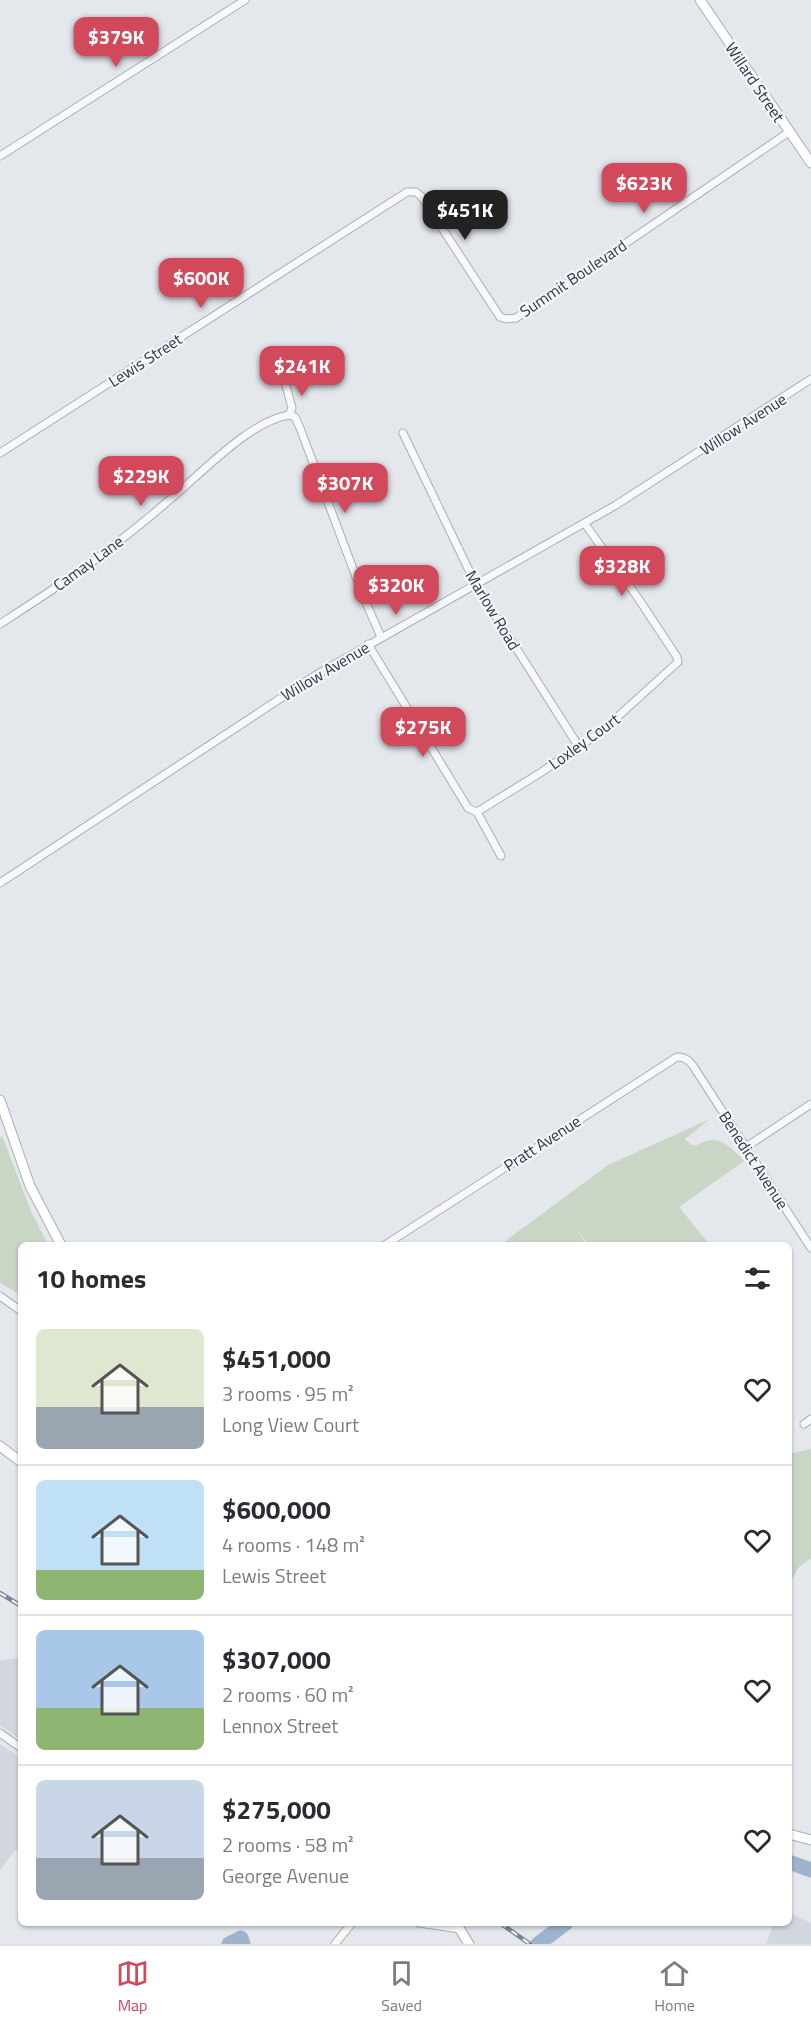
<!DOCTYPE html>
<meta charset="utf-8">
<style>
body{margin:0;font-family:"Titillium Web",sans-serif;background:#f7f7f7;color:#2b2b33;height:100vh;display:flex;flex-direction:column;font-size:22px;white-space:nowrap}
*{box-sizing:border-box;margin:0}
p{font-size:20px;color:#7c7c81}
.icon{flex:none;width:33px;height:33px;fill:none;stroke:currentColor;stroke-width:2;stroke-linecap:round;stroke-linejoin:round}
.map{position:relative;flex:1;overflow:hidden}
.panel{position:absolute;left:18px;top:1242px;width:774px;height:684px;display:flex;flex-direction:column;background:#fff;border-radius:9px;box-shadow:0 2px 4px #0004}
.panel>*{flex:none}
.price{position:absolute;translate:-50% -51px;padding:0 14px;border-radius:12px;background:#d1495b;color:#fff;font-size:20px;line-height:39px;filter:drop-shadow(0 2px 3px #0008)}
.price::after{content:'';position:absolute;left:50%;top:36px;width:18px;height:14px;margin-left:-9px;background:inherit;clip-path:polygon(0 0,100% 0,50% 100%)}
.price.selected{background:#222;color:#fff}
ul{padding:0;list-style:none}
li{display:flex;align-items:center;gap:18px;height:150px;padding:0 18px}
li+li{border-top:2px solid #e1e1e2}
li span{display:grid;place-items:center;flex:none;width:168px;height:120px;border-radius:9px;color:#555}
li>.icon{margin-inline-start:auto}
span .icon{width:72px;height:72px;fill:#fffc;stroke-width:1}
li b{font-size:26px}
h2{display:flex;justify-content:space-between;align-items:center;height:72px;padding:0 18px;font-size:26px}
.dock{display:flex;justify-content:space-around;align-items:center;height:84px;border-top:2px solid #e1e1e2;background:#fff;font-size:16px;color:#7c7c81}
.dock a{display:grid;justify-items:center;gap:3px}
.dock .selected{color:#d1495b}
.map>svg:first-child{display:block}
</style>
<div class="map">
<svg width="811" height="1944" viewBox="0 0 811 1944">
<rect width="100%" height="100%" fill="#e4e7ec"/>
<g fill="#d2d6de">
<path d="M21,1657V1740L0,1725V1661Z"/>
<path d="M0,1744L21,1758V1853L16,1849L0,1870Z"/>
<path d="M789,1913L811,1923V1944H766L774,1923H789Z"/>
</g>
<g fill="#c9d6c5">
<path d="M710,1119L685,1139L690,1144L696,1146C717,1132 729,1145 744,1161L679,1207L710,1245H588L577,1229L586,1245H500L608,1165Z"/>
<path d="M2,1136L31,1211L48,1245H21V1295L0,1283V1137Z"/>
<path d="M811,1449V1558L799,1567L789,1584V1454Z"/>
</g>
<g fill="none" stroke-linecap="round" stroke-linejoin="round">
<g stroke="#9fb4cc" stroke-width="15">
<path d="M789,1862L811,1870"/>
<path d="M229,1944L241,1938L243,1944"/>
<path d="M538,1944L566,1923"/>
</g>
<g stroke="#a9aeb7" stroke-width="9">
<g id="street">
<path d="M0,156L245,0"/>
<path d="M285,358L284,378L292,408L289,415"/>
<path d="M289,415L295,417L300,428L364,598L381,637"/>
<path d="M403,433L476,585L579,747"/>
<path d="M0,453L407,192H416L421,196L500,317L506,319L516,318L789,132"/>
<path d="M0,624C31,604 62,584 92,562C117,543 143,523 167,502C199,476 249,421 289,415"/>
<path d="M368,644L468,808L477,812L501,856"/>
<path d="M477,812L540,773L602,731L678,662L677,657L638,598L585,524"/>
<path d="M0,883L316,675L616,505L811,379"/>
<path d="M746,1147L811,1104"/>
<path d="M385,1245L677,1057C688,1057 692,1064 697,1072L811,1248"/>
<path d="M0,1296L21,1311"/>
<path d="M804,1424L811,1419"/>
<path d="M0,1733L21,1748"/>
<path d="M419,1923L460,1929"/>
<path d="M335,1944L352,1923"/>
</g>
</g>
<g stroke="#a9aeb7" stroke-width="11">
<g id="secondary">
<path d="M700,0L811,163"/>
<path d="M0,1100L30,1186L61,1245"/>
<path d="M0,1446L21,1462"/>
<path d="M789,1834L811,1840"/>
<path d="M456,1923L469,1944"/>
</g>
</g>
<use href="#street" stroke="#f7f8fa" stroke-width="7"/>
<use href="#secondary" stroke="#fff" stroke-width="9"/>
<g stroke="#7d8696" stroke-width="4.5">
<g id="rail">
<path d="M0,1593L21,1606"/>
<path d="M500,1923L530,1944"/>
</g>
</g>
<use href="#rail" stroke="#f4f6f9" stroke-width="2" stroke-dasharray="7" stroke-linecap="butt"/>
</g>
<g text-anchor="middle" stroke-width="4.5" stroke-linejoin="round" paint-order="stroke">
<g font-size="16" fill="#2b3445" stroke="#f4f6f9">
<text transform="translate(755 82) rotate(56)" y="6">Willard Street</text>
<text transform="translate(573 278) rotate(-34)" y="6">Summit Boulevard</text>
<text transform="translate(145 360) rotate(-33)" y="6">Lewis Street</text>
<text transform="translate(743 424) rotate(-33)" y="6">Willow Avenue</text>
<text transform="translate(88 563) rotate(-36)" y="6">Camay Lane</text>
<text transform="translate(493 610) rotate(59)" y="6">Marlow Road</text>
<text transform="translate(325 671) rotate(-31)" y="6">Willow Avenue</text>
<text transform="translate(584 741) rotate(-36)" y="6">Loxley Court</text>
<text transform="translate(542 1143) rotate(-33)" y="6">Pratt Avenue</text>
<text transform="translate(754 1160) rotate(57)" y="6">Benedict Avenue</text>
</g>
</g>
</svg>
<b class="price" style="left:116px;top:68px">$379K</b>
<b class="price" style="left:644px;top:214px">$623K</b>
<b class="price selected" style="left:465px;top:241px">$451K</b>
<b class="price" style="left:201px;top:309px">$600K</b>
<b class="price" style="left:302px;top:397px">$241K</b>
<b class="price" style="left:141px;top:507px">$229K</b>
<b class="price" style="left:345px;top:514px">$307K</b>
<b class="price" style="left:622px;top:597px">$328K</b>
<b class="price" style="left:396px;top:616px">$320K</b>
<b class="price" style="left:423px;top:758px">$275K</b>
<section class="panel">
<h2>10 homes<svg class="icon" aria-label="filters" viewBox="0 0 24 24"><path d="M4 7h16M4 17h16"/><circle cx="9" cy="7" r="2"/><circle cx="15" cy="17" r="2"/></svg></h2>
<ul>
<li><span style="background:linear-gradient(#dfe7d0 65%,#9aa5b1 0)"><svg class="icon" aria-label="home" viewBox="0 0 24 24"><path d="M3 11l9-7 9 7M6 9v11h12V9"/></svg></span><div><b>$451,000</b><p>3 rooms · 95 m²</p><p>Long View Court</p></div><svg class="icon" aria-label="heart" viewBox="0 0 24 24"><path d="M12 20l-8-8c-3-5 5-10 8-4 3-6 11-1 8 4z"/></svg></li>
<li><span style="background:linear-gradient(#bfe0f5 75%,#8fb573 0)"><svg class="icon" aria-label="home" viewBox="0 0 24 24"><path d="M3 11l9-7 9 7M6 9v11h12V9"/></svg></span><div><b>$600,000</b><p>4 rooms · 148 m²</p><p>Lewis Street</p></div><svg class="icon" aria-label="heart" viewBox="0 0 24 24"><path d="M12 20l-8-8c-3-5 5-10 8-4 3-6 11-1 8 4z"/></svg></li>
<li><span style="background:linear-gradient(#a9c7e8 65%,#8fb573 0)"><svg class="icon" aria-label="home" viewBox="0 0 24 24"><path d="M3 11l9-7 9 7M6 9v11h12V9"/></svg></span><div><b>$307,000</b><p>2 rooms · 60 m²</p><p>Lennox Street</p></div><svg class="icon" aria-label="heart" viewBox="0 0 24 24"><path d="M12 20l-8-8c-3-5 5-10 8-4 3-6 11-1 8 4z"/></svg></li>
<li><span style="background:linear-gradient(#c9d6e8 65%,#9aa5b1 0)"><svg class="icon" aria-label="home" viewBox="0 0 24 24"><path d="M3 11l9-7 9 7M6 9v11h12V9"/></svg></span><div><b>$275,000</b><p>2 rooms · 58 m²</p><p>George Avenue</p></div><svg class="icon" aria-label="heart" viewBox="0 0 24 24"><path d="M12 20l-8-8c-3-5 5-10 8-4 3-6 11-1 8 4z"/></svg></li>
</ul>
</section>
</div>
<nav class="dock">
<a class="selected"><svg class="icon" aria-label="map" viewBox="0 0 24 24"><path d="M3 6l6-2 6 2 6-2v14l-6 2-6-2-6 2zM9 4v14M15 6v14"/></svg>Map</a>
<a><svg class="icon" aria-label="saved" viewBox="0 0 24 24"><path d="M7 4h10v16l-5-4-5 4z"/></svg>Saved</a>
<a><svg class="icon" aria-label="home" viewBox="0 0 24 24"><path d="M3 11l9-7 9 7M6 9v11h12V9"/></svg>Home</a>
</nav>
